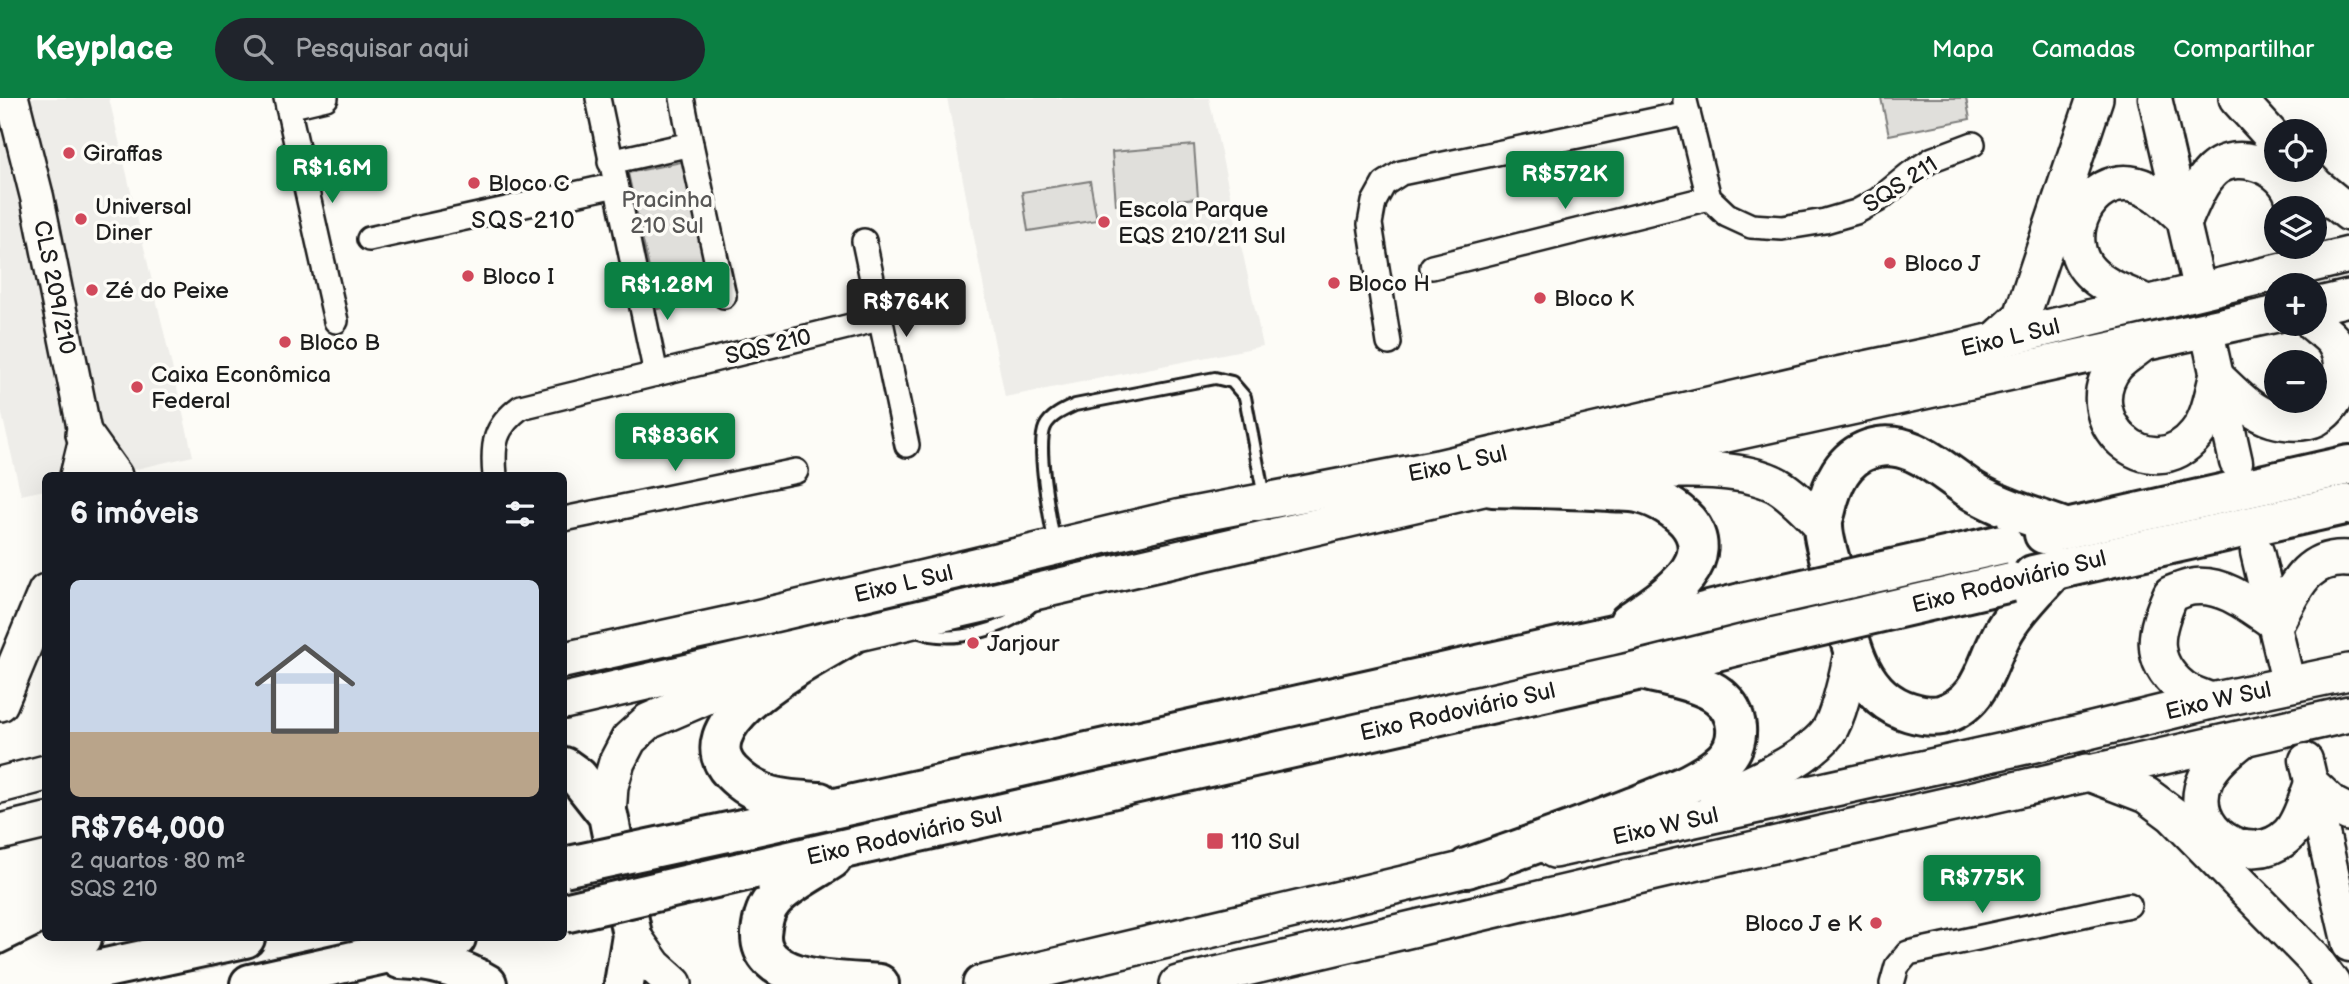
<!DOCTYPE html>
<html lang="pt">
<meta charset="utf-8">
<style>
body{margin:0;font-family:"Balsamiq Sans",sans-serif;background:#20242c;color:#f1f3f6;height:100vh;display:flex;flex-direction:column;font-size:26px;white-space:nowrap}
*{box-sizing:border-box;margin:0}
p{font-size:23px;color:#9ea1a6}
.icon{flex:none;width:38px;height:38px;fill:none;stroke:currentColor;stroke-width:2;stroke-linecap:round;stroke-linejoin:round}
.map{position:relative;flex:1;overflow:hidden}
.details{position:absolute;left:42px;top:374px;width:525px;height:469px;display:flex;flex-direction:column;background:#171b24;border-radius:10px;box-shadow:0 7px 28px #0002}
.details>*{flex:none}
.tools{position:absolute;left:2264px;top:21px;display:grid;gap:14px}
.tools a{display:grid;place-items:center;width:63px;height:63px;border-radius:50%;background:#171b24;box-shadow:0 7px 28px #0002;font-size:35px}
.price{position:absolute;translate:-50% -60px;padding:0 16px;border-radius:7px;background:#0b8043;color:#fff;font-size:23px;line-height:46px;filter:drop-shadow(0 2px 4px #0008)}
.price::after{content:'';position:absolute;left:50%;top:42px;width:21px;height:16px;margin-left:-10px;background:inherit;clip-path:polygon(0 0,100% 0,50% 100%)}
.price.active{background:#222;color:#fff}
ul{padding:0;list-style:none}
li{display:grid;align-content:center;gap:14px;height:371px;padding:0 28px}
li span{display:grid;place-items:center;height:217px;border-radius:10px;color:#555}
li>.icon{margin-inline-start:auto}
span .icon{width:126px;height:126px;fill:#fffc;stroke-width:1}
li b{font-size:30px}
h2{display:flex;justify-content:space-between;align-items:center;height:84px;padding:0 28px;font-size:30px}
header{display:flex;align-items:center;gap:42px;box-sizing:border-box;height:98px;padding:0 35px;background:#0b8043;color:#fff}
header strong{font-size:33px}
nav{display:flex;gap:38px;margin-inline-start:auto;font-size:24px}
.search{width:490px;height:63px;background:#20242c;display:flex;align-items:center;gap:18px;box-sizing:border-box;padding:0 24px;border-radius:38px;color:#9ea1a6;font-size:26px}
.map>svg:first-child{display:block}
</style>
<header>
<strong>Keyplace</strong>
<div class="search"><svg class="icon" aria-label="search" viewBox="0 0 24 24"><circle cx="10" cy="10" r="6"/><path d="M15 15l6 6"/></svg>Pesquisar aqui</div>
<nav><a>Mapa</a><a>Camadas</a><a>Compartilhar</a></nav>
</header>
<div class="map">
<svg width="2349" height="886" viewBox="0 0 2349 886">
<rect width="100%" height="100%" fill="#fdfcf7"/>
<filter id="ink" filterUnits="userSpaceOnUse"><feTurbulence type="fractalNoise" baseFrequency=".0143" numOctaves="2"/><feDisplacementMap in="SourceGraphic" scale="14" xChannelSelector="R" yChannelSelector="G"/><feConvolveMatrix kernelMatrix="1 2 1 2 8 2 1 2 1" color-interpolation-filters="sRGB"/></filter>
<g filter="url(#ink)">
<g fill="#eeede9">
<path d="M0,0H109L193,358L105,378H46L45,392L21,397L0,308Z"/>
<path d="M947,0H1209L1263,248L1005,299Z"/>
</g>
<g fill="#e0dfdb" stroke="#7e7e7c" stroke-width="2">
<path d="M1881,0H1966L1970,21L1889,37Z"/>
<path d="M1194,47L1198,100L1116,107L1112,54Z"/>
<path d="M686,63L715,199L658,211L628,75Z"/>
<path d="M1090,83L1097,122L1028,133L1022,94Z"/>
</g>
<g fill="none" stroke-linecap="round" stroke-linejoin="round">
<g stroke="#dbdad6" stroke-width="32" stroke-dasharray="32 16" stroke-linecap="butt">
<path d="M2285,571L2306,662"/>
<path d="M204,840L214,886"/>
</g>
<g stroke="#1c1c1c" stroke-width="16">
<g id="lane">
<path d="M1054,443C1050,419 1036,349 1045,329C1050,318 1064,312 1075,307L1215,280L1232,284L1245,299L1264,399"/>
<path d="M914,532C951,548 1007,532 1035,505"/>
</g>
</g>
<g stroke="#1c1c1c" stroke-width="28">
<g id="street">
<path d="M286,0L336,223"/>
<path d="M598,0L656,276L879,221"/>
<path d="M682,0L691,46"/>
<path d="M1685,3L1709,100L1727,117L1751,128L1782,130L1825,123L1856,114L1878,102L1911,75L1933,61L1973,46"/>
<path d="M288,9L326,0"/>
<path d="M610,64L691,46L724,198"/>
<path d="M369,141L616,87"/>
<path d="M864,143L907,347"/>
<path d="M1432,169L1709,100"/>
<path d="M1389,245L1370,126L1374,104L1384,86L1401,75L1688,15"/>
<path d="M495,378C492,346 494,329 521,309L656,276"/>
<path d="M564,421L796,373"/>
<path d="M1892,886L1897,868L1908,855L2129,807"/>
</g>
</g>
<g stroke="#1c1c1c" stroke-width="37">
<g id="secondary">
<path id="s1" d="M12,0L37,99L90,361"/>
<path d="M2155,0L2196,177"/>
<path d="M2210,247L2236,364"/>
<path d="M2257,454L2285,571"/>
<path d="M2306,662L2349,847"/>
</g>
</g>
<g stroke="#1c1c1c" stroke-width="40">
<g id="primary">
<path d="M2237,0L2277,44"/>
<path d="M2301,72L2316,88L2349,115"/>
<path d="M2147,205C2128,196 2105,190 2090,174C2058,141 2088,75 2136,87C2156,92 2170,108 2185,121C2192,105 2199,86 2212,73C2239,47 2296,73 2294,110"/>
<path d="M2315,208L2349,200"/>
<path d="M1996,242L2022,218L2095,0"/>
<path d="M2142,246C2134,253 2123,259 2116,267C2073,320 2150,393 2196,336C2209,321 2212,298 2217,280C2233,295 2251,315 2273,321C2286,325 2304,326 2316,320C2342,305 2349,268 2334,244C2329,237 2320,231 2314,226"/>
<path d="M84,336L114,378"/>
<path d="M1627,373C1671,373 1738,366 1777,387C1794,397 1808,413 1822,427"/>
<path d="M78,378L86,345"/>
<path id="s2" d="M564,562L748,522L1177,420L1438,370L1837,277L1960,251L2349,157"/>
<path d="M564,603L1557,373L2277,216"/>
<path d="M2211,603C2202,599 2189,596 2181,589C2147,561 2155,532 2171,496C2177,494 2185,490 2192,489C2223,484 2251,508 2276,525C2294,492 2305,457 2349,461"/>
<path d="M0,605L46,494"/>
<path d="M2243,641C2229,652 2214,664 2206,680C2182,731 2250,775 2289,736C2301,723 2306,702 2312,687L2333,707L2349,715"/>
<path d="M2086,674L2146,697L2173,717L2313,860L2332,886"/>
<path d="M0,687L46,675"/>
<path d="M1717,701C1749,687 1807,662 1828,634C1840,617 1848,573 1853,551"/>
<path d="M608,717L610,688L617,664L629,641L649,623L714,595L758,571"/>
<path d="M0,734L46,723"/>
<path id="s3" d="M1554,752L2035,646L2211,603L2349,574"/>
<path d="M632,837L654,868L674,886"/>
<path d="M981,886L1496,764"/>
<path d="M1178,886L1676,769L2349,616"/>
</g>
</g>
<g stroke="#1c1c1c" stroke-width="44">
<g id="highway">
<path d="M1492,389C1531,390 1571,390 1610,393C1620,394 1632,393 1642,396C1658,400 1676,411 1687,423C1723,466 1659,503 1629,524"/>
<path d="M2044,436L2349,367"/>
<path d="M2056,470C2038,490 2018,509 2005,531C1985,564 1984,605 1941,617C1931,619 1920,617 1910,614C1854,598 1848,532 1836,484C1832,466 1823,445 1823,427C1822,422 1825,416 1826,412C1832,385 1843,360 1870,351C1912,337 1946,378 1978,396C2006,412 2038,420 2067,431"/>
<path d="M2033,477L2349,406"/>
<path d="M564,669L578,679L608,717L632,837L624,886"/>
<path d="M820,704C784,702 757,701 731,674C682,623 817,558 850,537"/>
<path d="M742,731L1608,538L1741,505"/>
<path d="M832,761C814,773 788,786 774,801C765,810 762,824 761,836C759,886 846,883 879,886"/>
<path d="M1467,770C1523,750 1578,731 1633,709C1664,696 1698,686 1723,663C1743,644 1739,614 1719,598C1702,584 1664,578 1643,572"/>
<path id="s4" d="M754,771L1641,572L1748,545"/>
<path d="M400,861C431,862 461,870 487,886"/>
<path d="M0,880L82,840"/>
<path d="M31,886L245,840"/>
<path d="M250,886L456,840"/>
</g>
</g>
<use href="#lane" stroke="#fdfcf7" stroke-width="10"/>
<use href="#street" stroke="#fdfcf7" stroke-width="23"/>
<use href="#secondary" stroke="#fdfcf7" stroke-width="32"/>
<use href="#primary" stroke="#fdfcf7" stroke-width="35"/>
<use href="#highway" stroke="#fdfcf7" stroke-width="38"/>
<g stroke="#1c1c1c" stroke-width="44" stroke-linecap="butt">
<g id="highway-bridge">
<path d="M1741,505L2003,446"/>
<path d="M1748,545L2011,484"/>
<path d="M564,769L742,731"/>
<path d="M564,815L754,771"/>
</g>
</g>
<use href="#highway-bridge" stroke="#fdfcf7" stroke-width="38"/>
</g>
</g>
<g fill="#d1495b" stroke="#fdfcf7" stroke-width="2.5">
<circle cx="69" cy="55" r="7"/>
<circle cx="474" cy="85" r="7"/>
<circle cx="81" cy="121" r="7"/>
<circle cx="1104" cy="124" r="7"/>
<circle cx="1890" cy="165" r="7"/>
<circle cx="468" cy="178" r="7"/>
<circle cx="1334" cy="185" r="7"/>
<circle cx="92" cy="192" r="7"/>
<circle cx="1540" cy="200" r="7"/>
<circle cx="285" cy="244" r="7"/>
<circle cx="137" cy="289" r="7"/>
<circle cx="973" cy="545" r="7"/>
<rect x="1206" y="734" width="18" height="18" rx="3.5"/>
<circle cx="1876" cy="825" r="7"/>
</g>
<g text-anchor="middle" stroke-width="7" stroke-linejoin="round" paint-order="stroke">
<g font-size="23" fill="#1c1c1c" stroke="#fdfcf7" text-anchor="start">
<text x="83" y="63">Giraffas</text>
<text x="488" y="93">Bloco C</text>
<text x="95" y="116">Universal<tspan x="95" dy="26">Diner</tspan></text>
<text x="1118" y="119">Escola Parque<tspan x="1118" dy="26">EQS 210/211 Sul</tspan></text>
<text x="1904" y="173">Bloco J</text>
<text x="482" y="186">Bloco I</text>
<text x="1348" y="193">Bloco H</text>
<text x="106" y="200">Zé do Peixe</text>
<text x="1554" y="208">Bloco K</text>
<text x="299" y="252">Bloco B</text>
<text x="151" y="284">Caixa Econômica<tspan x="151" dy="26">Federal</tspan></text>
<text x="987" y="553">Jarjour</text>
<text x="1231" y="751">110 Sul</text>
<text x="1862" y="833" text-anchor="end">Bloco J e K</text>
</g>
<g font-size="23" fill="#1c1c1c" stroke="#fdfcf7">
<text transform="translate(1900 86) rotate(-33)" y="8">SQS 211</text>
<text dy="8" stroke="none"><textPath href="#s1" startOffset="194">CLS 209/210</textPath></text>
<text dy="8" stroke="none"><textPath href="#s2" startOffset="1482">Eixo L Sul</textPath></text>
<text transform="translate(768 248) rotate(-14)" y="8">SQS 210</text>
<text dy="8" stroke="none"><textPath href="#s2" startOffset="915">Eixo L Sul</textPath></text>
<text transform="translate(2009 483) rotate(-14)" y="8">Eixo Rodoviário Sul</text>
<text dy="8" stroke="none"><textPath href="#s2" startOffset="348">Eixo L Sul</textPath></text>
<text dy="8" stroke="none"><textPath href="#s3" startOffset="681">Eixo W Sul</textPath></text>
<text dy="8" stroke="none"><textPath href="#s4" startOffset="721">Eixo Rodoviário Sul</textPath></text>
<text dy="8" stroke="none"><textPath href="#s3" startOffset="114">Eixo W Sul</textPath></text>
<text dy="8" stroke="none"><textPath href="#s4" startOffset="154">Eixo Rodoviário Sul</textPath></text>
</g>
<g font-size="23" fill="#575655" stroke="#fdfcf7">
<text x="667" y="109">Pracinha<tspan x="667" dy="26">210 Sul</tspan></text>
</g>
<g font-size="24" letter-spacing="2" fill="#1c1c1c" stroke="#fdfcf7">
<text x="524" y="130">SQS 210</text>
</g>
</g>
</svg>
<div class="tools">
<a><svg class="icon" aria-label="locate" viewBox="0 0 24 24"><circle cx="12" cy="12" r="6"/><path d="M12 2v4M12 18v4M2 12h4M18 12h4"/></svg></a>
<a><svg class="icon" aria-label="layers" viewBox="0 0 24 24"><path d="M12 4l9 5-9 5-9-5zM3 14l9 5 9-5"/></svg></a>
<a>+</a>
<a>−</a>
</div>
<b class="price" style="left:332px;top:107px">R$1.6M</b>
<b class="price" style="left:1565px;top:113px">R$572K</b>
<b class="price" style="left:667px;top:224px">R$1.28M</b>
<b class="price active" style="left:906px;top:241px">R$764K</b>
<b class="price" style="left:675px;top:375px">R$836K</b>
<b class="price" style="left:1982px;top:817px">R$775K</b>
<section class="details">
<h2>6 imóveis<svg class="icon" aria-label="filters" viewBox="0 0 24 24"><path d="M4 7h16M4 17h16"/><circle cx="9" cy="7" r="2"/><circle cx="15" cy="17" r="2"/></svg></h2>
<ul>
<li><span style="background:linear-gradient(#c9d6e8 70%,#b9a48a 0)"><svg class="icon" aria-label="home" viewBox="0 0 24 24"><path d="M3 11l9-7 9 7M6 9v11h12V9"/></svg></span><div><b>R$764,000</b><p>2 quartos · 80 m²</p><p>SQS 210</p></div></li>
</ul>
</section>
</div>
